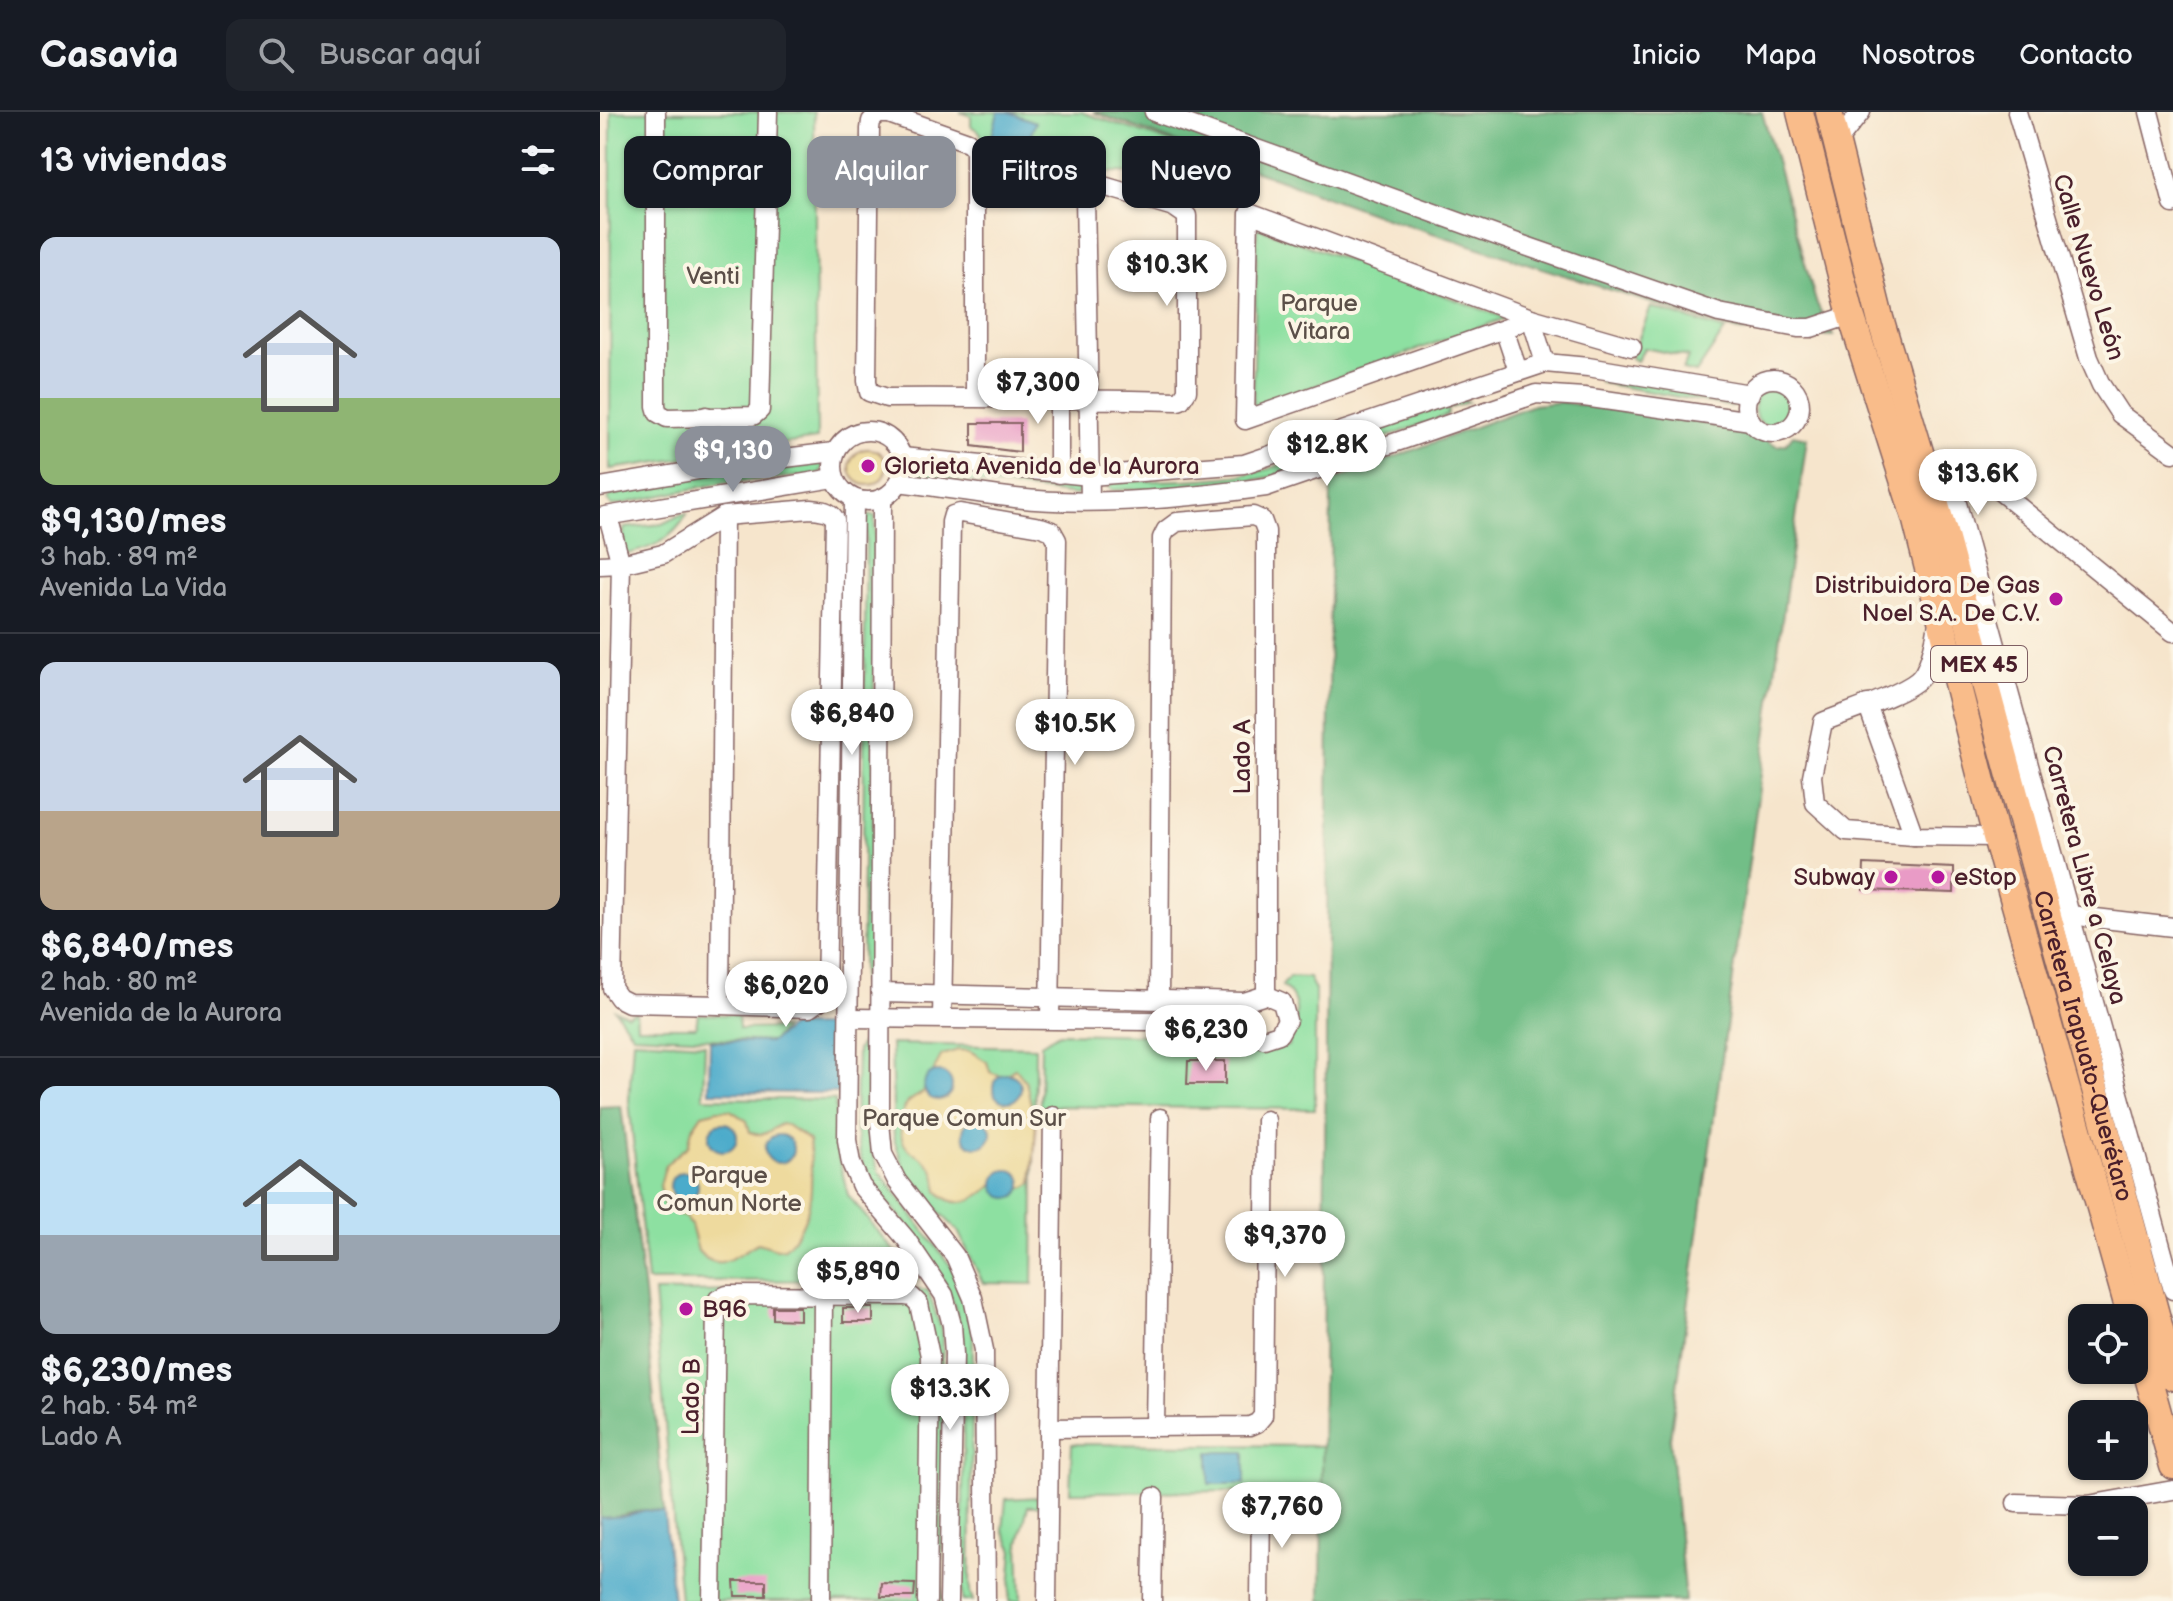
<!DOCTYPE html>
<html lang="es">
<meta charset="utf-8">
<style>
body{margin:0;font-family:"Balsamiq Sans",sans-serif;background:#20242c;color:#f1f3f6;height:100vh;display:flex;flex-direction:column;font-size:30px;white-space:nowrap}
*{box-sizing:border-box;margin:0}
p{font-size:26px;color:#9ea1a6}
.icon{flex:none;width:44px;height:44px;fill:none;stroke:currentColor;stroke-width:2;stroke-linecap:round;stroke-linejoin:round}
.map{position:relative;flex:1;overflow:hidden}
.details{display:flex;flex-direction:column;background:#171b24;width:600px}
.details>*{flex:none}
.guide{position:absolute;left:24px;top:24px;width:760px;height:72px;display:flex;gap:16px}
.fabs{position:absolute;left:1468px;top:1192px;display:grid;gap:16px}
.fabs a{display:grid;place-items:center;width:80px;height:80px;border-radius:16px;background:#171b24;box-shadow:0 2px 6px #0004;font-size:40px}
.price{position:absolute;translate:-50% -68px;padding:0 18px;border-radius:28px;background:#fff;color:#222;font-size:26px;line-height:52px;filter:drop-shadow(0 2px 4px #0008)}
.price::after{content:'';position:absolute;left:50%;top:48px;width:24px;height:18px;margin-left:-12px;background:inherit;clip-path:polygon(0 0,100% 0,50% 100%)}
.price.on{background:#8c9099;color:#fff}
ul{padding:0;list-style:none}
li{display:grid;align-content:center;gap:16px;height:424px;padding:0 40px}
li+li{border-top:2px solid #363941}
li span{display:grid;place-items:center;height:248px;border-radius:16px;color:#555}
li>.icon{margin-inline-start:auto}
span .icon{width:144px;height:144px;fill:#fffc;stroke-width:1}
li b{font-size:34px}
h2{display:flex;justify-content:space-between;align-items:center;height:96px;padding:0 40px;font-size:34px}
.pill{padding:0 28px;border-radius:16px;background:#171b24;box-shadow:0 2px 6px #0004;font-size:28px;line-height:72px}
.pill.on{background:#8c9099;color:#fff}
header{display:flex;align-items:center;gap:48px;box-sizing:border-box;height:112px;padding:0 40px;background:#171b24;border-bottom:2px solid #363941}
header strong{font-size:38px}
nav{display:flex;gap:44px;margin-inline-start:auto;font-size:28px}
.search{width:560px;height:72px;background:#20242c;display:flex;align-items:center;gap:20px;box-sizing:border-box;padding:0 28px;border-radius:16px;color:#9ea1a6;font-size:30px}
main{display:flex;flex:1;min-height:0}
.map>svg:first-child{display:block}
</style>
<header>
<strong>Casavia</strong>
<div class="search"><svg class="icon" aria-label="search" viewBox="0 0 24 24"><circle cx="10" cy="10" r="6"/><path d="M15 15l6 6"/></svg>Buscar aquí</div>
<nav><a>Inicio</a><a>Mapa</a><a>Nosotros</a><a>Contacto</a></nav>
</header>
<main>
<section class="details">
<h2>13 viviendas<svg class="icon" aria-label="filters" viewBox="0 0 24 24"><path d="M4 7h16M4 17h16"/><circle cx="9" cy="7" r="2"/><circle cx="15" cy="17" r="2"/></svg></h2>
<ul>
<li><span style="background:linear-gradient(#c9d6e8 65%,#8fb573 0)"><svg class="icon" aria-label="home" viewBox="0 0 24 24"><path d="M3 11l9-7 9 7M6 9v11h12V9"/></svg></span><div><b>$9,130/mes</b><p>3 hab. · 89 m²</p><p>Avenida La Vida</p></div></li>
<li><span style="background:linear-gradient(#c9d6e8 60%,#b9a48a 0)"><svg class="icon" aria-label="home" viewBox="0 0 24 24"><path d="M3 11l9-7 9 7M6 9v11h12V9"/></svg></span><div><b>$6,840/mes</b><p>2 hab. · 80 m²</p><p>Avenida de la Aurora</p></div></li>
<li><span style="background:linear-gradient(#bfe0f5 60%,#9aa5b1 0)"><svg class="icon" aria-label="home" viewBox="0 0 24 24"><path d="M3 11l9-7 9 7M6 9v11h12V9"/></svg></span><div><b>$6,230/mes</b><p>2 hab. · 54 m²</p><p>Lado A</p></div></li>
</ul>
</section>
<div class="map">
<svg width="1573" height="1489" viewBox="0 0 1573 1489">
<rect width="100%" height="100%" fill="#fcf5e5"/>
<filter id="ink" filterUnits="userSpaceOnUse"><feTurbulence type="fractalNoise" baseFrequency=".0125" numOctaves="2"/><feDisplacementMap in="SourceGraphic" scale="16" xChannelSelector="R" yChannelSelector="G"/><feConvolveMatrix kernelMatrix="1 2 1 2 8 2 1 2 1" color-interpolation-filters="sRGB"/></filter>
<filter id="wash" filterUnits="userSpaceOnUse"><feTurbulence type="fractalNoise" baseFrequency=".006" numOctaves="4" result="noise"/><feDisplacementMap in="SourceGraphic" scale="32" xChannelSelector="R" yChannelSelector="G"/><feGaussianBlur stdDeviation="1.8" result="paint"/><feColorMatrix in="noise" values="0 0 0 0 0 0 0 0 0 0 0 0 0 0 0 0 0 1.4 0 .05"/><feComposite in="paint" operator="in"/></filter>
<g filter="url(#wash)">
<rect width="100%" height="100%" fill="#f6e5cc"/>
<g fill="#8de0a1" stroke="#6c8066" stroke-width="2">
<path d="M11,0H214L217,327L10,357Z"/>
<path d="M360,0H481L591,37L588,75L548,61L428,58L425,37L386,42L380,20L371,14V4Z"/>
<path d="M657,115L906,206L653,296Z"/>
<path d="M1051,195L1125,218L1096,261L1083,258L1088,245L1044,236L1037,249L1031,246Z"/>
<path d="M1002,265L1134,287L1136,293L1132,295L1003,271L999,270Z"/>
<circle cx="1174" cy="295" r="20"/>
<path d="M862,287L868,290L848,297V302L845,304L724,348L718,345L721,339Z"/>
<path d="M218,348L223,353L221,360L215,363L120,371L12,394L7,388L10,384L104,361Z"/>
<path d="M686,350L694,351L688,361C631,375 572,377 513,378L508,375L513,369C555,369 652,370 686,350Z"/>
<path d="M317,355L479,369L481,377L477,383L324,365L317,363Z"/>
<path d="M82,402H87C73,428 51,437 23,443L24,416L62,412Z"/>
<path d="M271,403L275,404L272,891L269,892L263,889L262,866L266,406Z"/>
<path d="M689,865L709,866L715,878V997L440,994L441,932L459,921L550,923L562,938L627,939L626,924L639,928L649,939H668L688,934C696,913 704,889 682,874Z"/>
<path d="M15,898L28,903L36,899L37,915H96L98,902L138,903L139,917L184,916L172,930L33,923Z"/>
<path d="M264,926L269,928L270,935L269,1015L271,1038L279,1059L353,1157L373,1220L370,1480L373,1489H362L364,1244C362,1190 333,1144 299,1103C288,1091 276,1079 268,1065C249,1028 257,979 257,938Z"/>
<path d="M33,928L105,932L103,986L235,988L238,1044L248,1083L318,1168L47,1169L29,988Z"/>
<path d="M291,932L435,935L433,1172L383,1171L358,1119L308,1068L294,1027Z"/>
<path d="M328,1178L343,1223L342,1489H80L54,1180Z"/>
<path d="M472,1332L723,1334V1379L470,1380Z"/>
<path d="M440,1385V1394H428L419,1431L421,1489H409L413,1438L403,1418L406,1387Z"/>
</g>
<g fill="#72be87" stroke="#5e6e59" stroke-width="2">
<path d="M493,0H1162L1216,190L1233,224L1138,219L783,105Z"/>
<path d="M960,290L1149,317L1177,334L1186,332L1193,323L1207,326L1070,1326L1085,1489H721L731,369L933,293Z"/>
<path d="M21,994L44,1181L64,1400L45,1398L5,1407L0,1406V995Z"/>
</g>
<g fill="#eeda9e" stroke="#9c7c64" stroke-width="2">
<circle cx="268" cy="355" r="18"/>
<path d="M358,938L370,939L387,950L390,960C401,965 407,964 415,956L426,970L436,1015L432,1071C420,1081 409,1076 394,1073C377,1086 356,1101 338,1079C336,1056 331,1051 312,1040C298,1032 298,1007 306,993C311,985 320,985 326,977C332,968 334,954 342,943Z"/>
<path d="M118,998H130L147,1009L150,1020C165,1026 168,1019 181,1012L187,1013L209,1028C213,1066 216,1108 185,1136L177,1137L158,1131C138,1141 119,1164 98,1139L91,1113L86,1106L69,1098L64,1093L60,1073L66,1052L88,1034L92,1017L102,1002Z"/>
</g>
<g fill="#4cabcb" stroke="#4b657b" stroke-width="2">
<path d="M398,0H409L436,10L424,39L391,27Z"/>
<path d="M191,914H239L238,981L109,980L110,929L171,930Z"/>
<circle cx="338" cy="974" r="14"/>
<circle cx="407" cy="976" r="14"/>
<circle cx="377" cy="1021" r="14"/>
<circle cx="123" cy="1025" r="14"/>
<circle cx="179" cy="1037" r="14"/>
<circle cx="408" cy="1072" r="14"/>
<circle cx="84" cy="1074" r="14"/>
<rect x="609" y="1340" width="36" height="32"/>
<path d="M45,1398L64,1400L73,1489H0V1406L26,1404Z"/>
</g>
<g id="blocks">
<g fill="#e99bc6">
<path d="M372,311H420V340L372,334Z"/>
<path d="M1264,752L1354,756V781L1263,778Z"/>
<path d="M588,949H625V972H587Z"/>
<path d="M173,1195H200V1208L173,1207Z"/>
<rect x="243" y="1196" width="30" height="14"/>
<path d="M134,1469H166V1484H135Z"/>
<path d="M282,1471L315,1472L314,1485H281Z"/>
</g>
</g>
</g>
<g filter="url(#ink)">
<use href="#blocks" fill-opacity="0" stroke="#866463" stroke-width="2"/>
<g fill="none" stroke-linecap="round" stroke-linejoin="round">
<g stroke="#866463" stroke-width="21">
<g id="minor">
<path d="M56,0V294L58,301L67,306L153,304L160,298L168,0"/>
<path d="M554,0L920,132L1119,201L1198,216H1211L1251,203"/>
<path d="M1417,0L1489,246L1501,273L1520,302L1573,341"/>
<path d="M1549,0L1573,92"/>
<path d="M1237,30L1261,0"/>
<path d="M904,217L645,308L649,101L931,206L1032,235"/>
<path d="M918,259L904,217L931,206L945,251"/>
<circle cx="1173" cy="294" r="27"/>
<path d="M375,285V37L368,30L289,2H278L271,9L270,17L267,269L269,280L287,286C384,285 481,287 578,289L581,288L587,279V104L574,95L500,73C491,74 488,77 485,85C487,186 489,288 490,389"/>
<path d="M459,286V362"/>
<circle cx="268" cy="354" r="35"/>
<path d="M302,345L490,364L644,352L945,251L988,255L1150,282"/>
<path d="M128,353L130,304"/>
<path d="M105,356L106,304"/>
<path d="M1342,360L1391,372L1573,520"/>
<path d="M1349,362L1573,1178"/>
<path d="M299,370C338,375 376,381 415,386C493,395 588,386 666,375L936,282L984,285L1151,309"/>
<path d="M0,375L128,353L234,340"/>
<path d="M254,387L247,1028L251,1051L261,1074L306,1127L344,1183L352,1213L354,1242L349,1489"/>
<path d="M282,387L280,1010L283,1042L297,1069L355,1144L373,1186L384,1238L386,1489"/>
<path d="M8,404L21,452L12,876L19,886L29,891L120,893L124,404"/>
<path d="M0,405L234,366"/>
<path d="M0,453L21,452L63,442L124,404L211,397C221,398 229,398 235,407L226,880L222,887L209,896L120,893"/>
<path d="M1338,511C1336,525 1330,554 1321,565C1309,581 1244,601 1223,610L1212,664L1215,691L1246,719L1314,724L1396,725"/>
<path d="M1267,592L1314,724"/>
<path d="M1461,802L1573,815"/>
<path d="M559,888L562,426L566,418L577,410L653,404L662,408L666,419V883"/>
<path d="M249,906L644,910L651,921L664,927L679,922L687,908L682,890L666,883L644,890L281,881"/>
<path d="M342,906L351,410L353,403L360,401L441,415L452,419L457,428L450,907"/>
<path d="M555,1314L560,1006"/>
<path d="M449,1316L650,1314L657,1311L663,1304L666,1008"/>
<path d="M1416,1391L1488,1393L1573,1378"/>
<path d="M112,1489L116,1192L118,1187L127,1183L306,1184L312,1185L319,1192L330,1244L327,1489"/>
<path d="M221,1489L223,1184"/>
<path d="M447,1489L453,1004"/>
<path d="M552,1489L554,1385"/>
<path d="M660,1489L661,1386"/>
</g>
</g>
<g stroke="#866463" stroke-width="29">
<g id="highway">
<path d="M1200,0L1251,203L1315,405L1396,725L1531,1206"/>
<path id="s1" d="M1229,0L1280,206L1343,417L1573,1265"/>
<path d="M1534,1215L1573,1354"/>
</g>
</g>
<use href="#minor" stroke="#fff" stroke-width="18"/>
<use href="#highway" stroke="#f9bc8a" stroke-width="26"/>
</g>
</g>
<g fill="#b5179e" stroke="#fcf5e5" stroke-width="3">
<circle cx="268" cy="354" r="8"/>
<circle cx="1456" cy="487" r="8"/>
<circle cx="1291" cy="765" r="8"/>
<circle cx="1338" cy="765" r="8"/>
<circle cx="86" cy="1197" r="8"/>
</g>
<g text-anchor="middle" stroke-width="8" stroke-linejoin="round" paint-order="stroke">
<rect fill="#fcf5e5" stroke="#7f5f63" stroke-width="2" x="1331" y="534" width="96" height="36" rx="6"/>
<g font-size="22" font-weight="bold" fill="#4a1f2b">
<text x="1379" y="560">MEX 45</text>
</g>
<g font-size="24" fill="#4a1f2b" stroke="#fcf5e5">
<text transform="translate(1489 155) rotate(73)" y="8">Calle Nuevo León</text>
<text transform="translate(642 645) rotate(-90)" y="8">Lado A</text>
<text transform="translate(1485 763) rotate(75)" y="8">Carretera Libre a Celaya</text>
<text dy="8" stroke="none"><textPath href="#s1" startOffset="968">Carretera Irapuato-Querétaro</textPath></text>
<text transform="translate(91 1285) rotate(-89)" y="8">Lado B</text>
</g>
<g font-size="24" fill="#5b4f48" stroke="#fcf5e5">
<text x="113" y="172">Venti</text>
<text x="719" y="199">Parque<tspan x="719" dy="28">Vitara</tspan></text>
<text x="364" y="1014">Parque Comun Sur</text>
<text x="129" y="1071">Parque<tspan x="129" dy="28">Comun Norte</tspan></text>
</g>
<g font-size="24" fill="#4a1f2b" stroke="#fcf5e5" text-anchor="start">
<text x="284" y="362">Glorieta Avenida de la Aurora</text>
<text x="1440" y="481" text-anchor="end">Distribuidora De Gas<tspan x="1440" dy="28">Noel S.A. De C.V.</tspan></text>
<text x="1275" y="773" text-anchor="end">Subway</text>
<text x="1354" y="773">eStop</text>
<text x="102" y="1205">B96</text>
</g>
</g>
</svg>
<div class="fabs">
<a><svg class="icon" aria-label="locate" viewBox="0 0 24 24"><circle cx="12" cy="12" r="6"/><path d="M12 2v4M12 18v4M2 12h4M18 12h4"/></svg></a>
<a>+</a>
<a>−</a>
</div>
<b class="price" style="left:567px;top:196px">$10.3K</b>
<b class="price" style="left:438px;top:314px">$7,300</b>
<b class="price" style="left:727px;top:376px">$12.8K</b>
<b class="price on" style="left:133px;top:382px">$9,130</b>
<b class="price" style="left:1378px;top:405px">$13.6K</b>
<b class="price" style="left:252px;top:645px">$6,840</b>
<b class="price" style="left:475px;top:655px">$10.5K</b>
<b class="price" style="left:186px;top:917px">$6,020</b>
<b class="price" style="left:606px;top:961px">$6,230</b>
<b class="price" style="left:685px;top:1167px">$9,370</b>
<b class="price" style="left:258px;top:1203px">$5,890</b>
<b class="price" style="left:350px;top:1320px">$13.3K</b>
<b class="price" style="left:682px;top:1438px">$7,760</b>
<div class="guide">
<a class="pill">Comprar</a>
<a class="pill on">Alquilar</a>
<a class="pill">Filtros</a>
<a class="pill">Nuevo</a>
</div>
</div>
</main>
